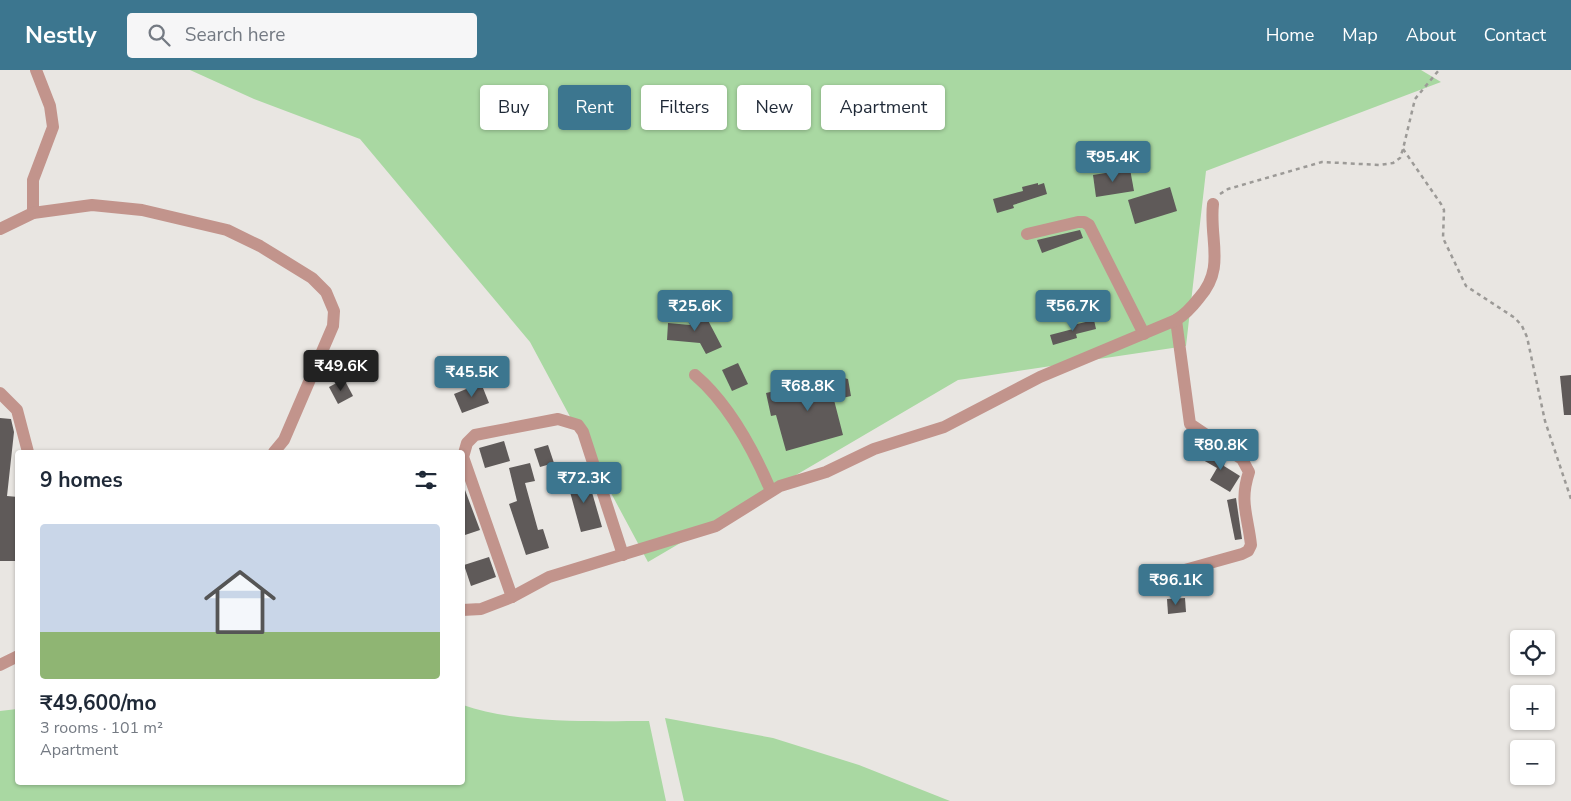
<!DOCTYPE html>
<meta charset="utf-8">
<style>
body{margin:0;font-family:"Nunito Sans",sans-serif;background:#f6f6f7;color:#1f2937;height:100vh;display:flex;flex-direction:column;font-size:19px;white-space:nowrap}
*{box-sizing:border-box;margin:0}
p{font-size:16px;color:#747a83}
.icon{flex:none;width:28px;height:28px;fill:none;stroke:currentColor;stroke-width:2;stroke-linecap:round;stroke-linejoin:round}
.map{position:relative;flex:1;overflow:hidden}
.details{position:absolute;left:15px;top:380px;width:450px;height:335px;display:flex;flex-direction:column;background:#fff;border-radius:5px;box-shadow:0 1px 4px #0004}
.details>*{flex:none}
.top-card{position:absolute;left:480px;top:15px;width:475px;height:45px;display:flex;gap:10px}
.buttons{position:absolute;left:1510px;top:560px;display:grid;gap:10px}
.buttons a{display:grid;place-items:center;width:45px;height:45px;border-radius:5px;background:#fff;box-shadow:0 1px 4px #0004;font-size:25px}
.price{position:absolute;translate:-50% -42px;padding:0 11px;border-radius:5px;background:#3c768f;color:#fff;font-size:16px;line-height:32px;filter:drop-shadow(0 1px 2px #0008)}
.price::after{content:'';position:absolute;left:50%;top:30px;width:15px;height:11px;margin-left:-8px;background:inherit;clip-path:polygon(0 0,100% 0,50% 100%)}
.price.selected{background:#222;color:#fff}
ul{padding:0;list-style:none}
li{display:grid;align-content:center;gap:10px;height:265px;padding:0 25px}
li+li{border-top:1px solid #e0e1e3}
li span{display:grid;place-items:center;height:155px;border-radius:5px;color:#555}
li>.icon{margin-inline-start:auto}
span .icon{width:90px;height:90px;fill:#fffc;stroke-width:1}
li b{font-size:21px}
h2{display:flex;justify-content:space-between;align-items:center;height:60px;padding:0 25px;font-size:21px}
.chip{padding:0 18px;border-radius:5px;background:#fff;box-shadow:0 1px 4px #0004;font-size:18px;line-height:45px}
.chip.selected{background:#3c768f;color:#fff}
header{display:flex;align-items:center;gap:30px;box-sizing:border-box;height:70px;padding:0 25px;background:#3c768f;color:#fff}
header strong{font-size:24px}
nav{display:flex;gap:28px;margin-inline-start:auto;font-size:18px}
.search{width:350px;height:45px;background:#f6f6f7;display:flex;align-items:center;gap:12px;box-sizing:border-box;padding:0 18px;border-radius:5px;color:#747a83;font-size:19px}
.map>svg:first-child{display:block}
</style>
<header>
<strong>Nestly</strong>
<div class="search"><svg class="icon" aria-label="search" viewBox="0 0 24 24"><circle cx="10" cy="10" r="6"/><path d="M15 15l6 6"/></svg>Search here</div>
<nav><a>Home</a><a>Map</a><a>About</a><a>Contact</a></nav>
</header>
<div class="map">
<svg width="1571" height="731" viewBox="0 0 1571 731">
<rect width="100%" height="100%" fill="#e9e6e2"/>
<g fill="#a9d8a2">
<path d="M190,0H1421L1441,12L1206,101L1186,276L958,310L648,492L530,272L360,69L254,29Z"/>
<path d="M463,635C516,654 592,651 649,651L666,731H0V641L17,639L18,712H462Z"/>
<path d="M665,648L773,668L859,695L950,731H684Z"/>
</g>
<g fill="#5f5a59">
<path d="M1130,99L1134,121L1096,127L1093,105Z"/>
<path d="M1038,113V115L1044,113L1047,124L1013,135L1014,138L997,143L993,129L1023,121L1022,117Z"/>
<path d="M1170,117L1177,141L1135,154L1128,130Z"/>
<path d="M1080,160L1083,168L1042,183L1037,170Z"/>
<path d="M701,237L722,277L706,284L700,273L667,270L668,253L690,255L685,244Z"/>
<path d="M1094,250L1096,259L1076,264L1077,268L1053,275L1050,265L1073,259V255Z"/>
<path d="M738,293L748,314L732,321L722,300Z"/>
<path d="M1571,305V345H1564L1560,306Z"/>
<path d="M844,308L848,309L851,326L834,330L843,365L786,381L776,345L771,346L766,323L817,311V313Z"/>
<path d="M344,309L353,326L338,334L329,317Z"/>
<path d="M481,313L489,333L462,343L454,324Z"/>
<path d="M0,348L11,349L14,362L7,426L18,427L15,491H0Z"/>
<path d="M504,371L510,391L485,398L479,378Z"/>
<path d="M548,375L554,393L540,397L534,379Z"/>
<path d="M1210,378L1226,388L1224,396L1240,406L1230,422L1210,410L1217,398L1203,390Z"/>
<path d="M530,393L535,411L525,413L538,460L543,459L549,478L526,485L509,434L517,431L509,398Z"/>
<path d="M587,405L602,457L581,462L567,411Z"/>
<path d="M462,412L480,460L462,466Z"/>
<path d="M1236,428L1242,469L1235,470L1227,430Z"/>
<path d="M489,487L496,507L471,516L464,495Z"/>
<path d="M1185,528L1186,542L1168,544L1167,529Z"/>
</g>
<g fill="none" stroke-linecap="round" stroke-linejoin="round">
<g stroke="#9c9a97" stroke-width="2.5" stroke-dasharray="4 4" stroke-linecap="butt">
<path d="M1403,79L1441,134L1444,140L1443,168L1466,216L1515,248L1522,256L1527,267L1545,351L1571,429"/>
<path d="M1220,124L1228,119L1322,92L1380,95L1393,93L1400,88L1403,79L1415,29L1439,0"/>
</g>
<g stroke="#c2948c" stroke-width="12">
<path d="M33,143V110L53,57L50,36L36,0"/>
<path d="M0,159L33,143L92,135L142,140L227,160L260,176L312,208L326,222L334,241L333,256L284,370L274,382"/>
<path d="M1027,164L1078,152H1084L1089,155L1144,264"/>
<path d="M695,305C729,334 754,381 771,421"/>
<path d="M0,323L17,340L28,382"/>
<path d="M1149,510L1242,484L1248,481L1251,475C1248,446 1239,432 1249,402L1242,389L1190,354L1176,250"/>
<path d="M512,527L463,387L467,373L475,365L558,349L578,355L583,362L623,485"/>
<path d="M462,540L481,539L512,527L549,507L716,456L780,416L826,402L874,379L944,357L1040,307L1176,250C1186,244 1192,237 1199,228C1226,198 1209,170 1213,134"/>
<path d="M0,595L18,586"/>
</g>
</g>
</svg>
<div class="buttons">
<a><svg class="icon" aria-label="locate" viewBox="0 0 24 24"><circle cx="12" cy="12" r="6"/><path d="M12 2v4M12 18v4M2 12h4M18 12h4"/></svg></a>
<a>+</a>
<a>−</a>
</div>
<b class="price" style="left:1113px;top:113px">₹95.4K</b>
<b class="price" style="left:695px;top:262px">₹25.6K</b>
<b class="price" style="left:1073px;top:262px">₹56.7K</b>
<b class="price selected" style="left:341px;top:322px">₹49.6K</b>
<b class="price" style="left:472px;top:328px">₹45.5K</b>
<b class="price" style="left:808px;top:342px">₹68.8K</b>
<b class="price" style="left:1221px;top:401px">₹80.8K</b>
<b class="price" style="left:584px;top:434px">₹72.3K</b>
<b class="price" style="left:1176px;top:536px">₹96.1K</b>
<div class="top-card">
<a class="chip">Buy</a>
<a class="chip selected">Rent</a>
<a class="chip">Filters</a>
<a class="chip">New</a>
<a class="chip">Apartment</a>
</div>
<section class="details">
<h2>9 homes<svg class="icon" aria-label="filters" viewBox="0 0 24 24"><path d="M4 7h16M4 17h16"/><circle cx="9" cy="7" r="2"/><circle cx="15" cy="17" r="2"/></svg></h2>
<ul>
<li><span style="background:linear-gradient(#c9d6e8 70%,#8fb573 0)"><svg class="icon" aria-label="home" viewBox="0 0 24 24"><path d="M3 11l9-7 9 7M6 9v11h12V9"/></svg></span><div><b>₹49,600/mo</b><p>3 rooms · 101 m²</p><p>Apartment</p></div></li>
</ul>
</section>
</div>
